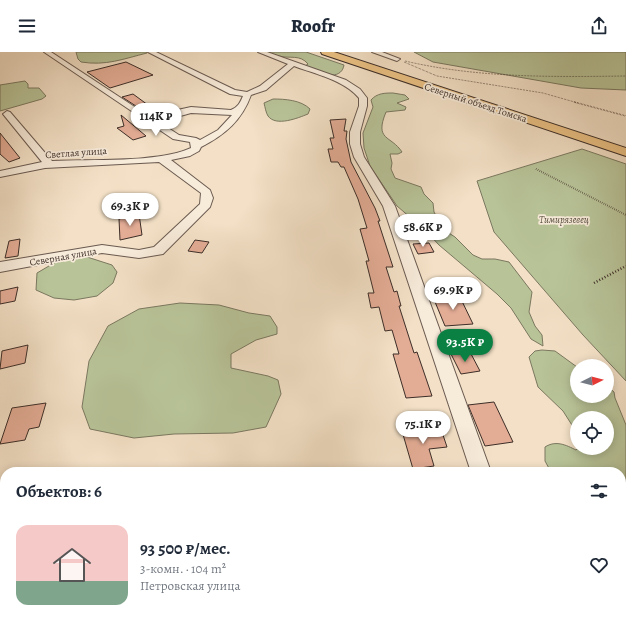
<!DOCTYPE html>
<html lang="ru">
<meta charset="utf-8">
<style>
body{margin:0;font-family:Alegreya,serif;background:#f6f6f7;color:#1f2937;height:100vh;display:flex;flex-direction:column;font-size:15px;white-space:nowrap}
*{box-sizing:border-box;margin:0}
p{font-size:13px;color:#747a83}
.icon{flex:none;width:22px;height:22px;fill:none;stroke:currentColor;stroke-width:2;stroke-linecap:round;stroke-linejoin:round}
.map{position:relative;flex:1;overflow:hidden}
.details{position:absolute;left:0px;top:415px;width:626px;height:156px;display:flex;flex-direction:column;background:#fff;border-radius:16px 16px 0 0;box-shadow:0 2px 10px #0003}
.details>*{flex:none}
.needle{width:26px;rotate:84deg}
.buttons{position:absolute;left:570px;top:307px;display:grid;gap:8px}
.buttons a{display:grid;place-items:center;width:44px;height:44px;border-radius:50%;background:#fff;box-shadow:0 2px 10px #0003;font-size:20px}
.price{position:absolute;translate:-50% -34px;padding:0 9px;border-radius:14px;background:#fff;color:#222;font-size:13px;line-height:26px;filter:drop-shadow(0 1px 2px #0008)}
.price::after{content:'';position:absolute;left:50%;top:24px;width:12px;height:9px;margin-left:-6px;background:inherit;clip-path:polygon(0 0,100% 0,50% 100%)}
.price.active{background:#0b8043;color:#fff}
ul{padding:0;list-style:none}
li{display:flex;align-items:center;gap:12px;height:100px;padding:0 16px}
li+li{border-top:1px solid #e0e1e3}
li span{display:grid;place-items:center;flex:none;width:112px;height:80px;border-radius:12px;color:#555}
li>.icon{margin-inline-start:auto}
span .icon{width:48px;height:48px;fill:#fffc;stroke-width:1}
li b{font-size:17px}
h2{display:flex;justify-content:space-between;align-items:center;height:48px;padding:0 16px;font-size:17px}
header{display:flex;justify-content:space-between;align-items:center;height:52px;padding:0 16px;background:#fff;font-size:18px;font-weight:800}
.map>svg:first-child{display:block}
</style>
<header><svg class="icon" aria-label="menu" viewBox="0 0 24 24"><path d="M4 6h16M4 12h16M4 18h16"/></svg>Roofr<svg class="icon" aria-label="share" viewBox="0 0 24 24"><path d="M12 15V3M7 8l5-5 5 5M5 13v7h14v-7"/></svg></header>
<div class="map">
<svg width="626" height="571" viewBox="0 0 626 571">
<rect width="100%" height="100%" fill="#f3e0c6"/>
<filter id="stains"><feTurbulence type="fractalNoise" baseFrequency=".005" numOctaves="4"/><feColorMatrix values="0 0 0 0 .2 0 0 0 0 .09 0 0 0 0 .02 0 0 0 .5 -.17"/></filter>
<radialGradient id="worn" r=".72"><stop offset=".6" stop-color="#630" stop-opacity="0"/><stop offset="1" stop-color="#630" stop-opacity=".3"/></radialGradient>
<g fill="#b8c398" stroke="#7a7860">
<path d="M76,0H146L147,1C123,7 106,14 81,10L78,7Z"/>
<path d="M266,0H306L344,13C343,19 339,23 332,23L305,14L308,12C300,2 290,7 279,4C275,4 271,2 266,0Z"/>
<path d="M414,0H626V38L581,36L433,10Z"/>
<path d="M25,29L28,32V36H39L46,44L42,47L0,59V33Z"/>
<path d="M393,41L405,43L409,47L397,51L406,55L405,58L386,60C374,89 391,83 402,100L398,102H390L392,111L391,117L395,126L421,135L424,142L433,151L434,160L444,178L455,185L473,203L482,207H495L509,210L532,240L529,260L535,274L542,283L543,294L531,287L511,256L497,242L439,193L426,179L397,154L370,114L364,96L363,81L373,55L371,48C377,41 385,41 393,41Z"/>
<path d="M273,47C285,47 301,48 310,57L308,62C298,66 276,75 268,64C266,61 265,55 264,51Z"/>
<path d="M582,97L626,112V329L583,283L494,180L477,129Z"/>
<path d="M84,204L112,213L117,220L113,231L97,244L74,248L54,246L36,238L37,221L54,211Z"/>
<path d="M180,251L219,253L249,261L270,264L277,275V282L256,288L231,302V316L268,324L278,328L281,342L266,375L233,381L174,382L134,386L90,377L82,355L89,309L108,274L139,257Z"/>
<path d="M542,298L555,299L577,315V344H607V334L614,340L615,346L626,373V504L621,496V420H551L545,409V395C556,388 566,393 576,398L578,396H607V366H577V381L563,359L538,335L529,305L535,299Z"/>
</g>
<g fill="#e3ac95" stroke="#3d2e28">
<path d="M126,10L153,23L110,36L87,20Z"/>
<path d="M133,42L148,53L139,56L122,45Z"/>
<path d="M121,63L146,84L133,88L117,76L124,74Z"/>
<path d="M346,67L344,79H347L346,87L351,110L375,156L380,169H378L393,215H386L394,240L397,239L401,254H399L414,301L417,300L432,344L406,346L393,302H399L392,278L385,279L379,255L371,256L368,241H374L366,209H369L360,177L367,176L358,147L344,115H341L338,110H331L328,97H333L330,86H334L330,68Z"/>
<path d="M0,81L20,106L9,110L0,102Z"/>
<path d="M139,162L142,183L120,188L119,167Z"/>
<path d="M20,187L18,204L5,206L9,189Z"/>
<path d="M195,188L209,190L202,201L188,199Z"/>
<path d="M429,191L434,200L418,202L413,192Z"/>
<path d="M18,235L15,249L0,252V239Z"/>
<path d="M459,243L473,272L445,274L433,245Z"/>
<path d="M28,293L25,311L0,317L2,299Z"/>
<path d="M470,300L480,319L461,322L451,302Z"/>
<path d="M494,350L513,390L485,394L468,353Z"/>
<path d="M46,351L39,375L29,377L25,388L0,392L12,356Z"/>
<path d="M440,374L447,395L429,397L434,414L413,417L402,379Z"/>
</g>
<g fill="none" stroke-linecap="round" stroke-linejoin="round">
<g stroke="#6a5a50" stroke-width="2">
<g id="minor">
<path d="M44,0H51L153,67L173,59L191,55L231,58C238,55 240,51 243,44L230,42L148,0H156L235,38L247,40L260,34L288,12L258,0H267L346,28L360,37L367,46V54L360,80V92L364,105L395,154L491,420H471L383,154L354,105L350,92V80L359,54V46C344,28 315,22 294,14L266,38L251,43C242,68 225,83 201,95L199,99L190,104L171,108L210,138L213,146L210,155L163,202L139,206L102,201L0,220V210L102,193L139,198L154,195L200,152L201,141L159,110L45,116L0,125V119L42,110L3,62L7,59L10,60L52,109C90,107 159,111 191,96L190,90L173,87ZM191,61L232,63L218,78L200,88L196,86L179,83L159,70Z"/>
<path d="M372,0H382L400,7L397,9Z"/>
<path d="M144,566H178L176,571H142Z"/>
<path d="M523,566H549L551,571H525Z"/>
</g>
</g>
<g stroke="#3d2e28" stroke-width="2">
<path id="primary" d="M321,0H334L626,96V104L322,2Z"/>
</g>
<g stroke="#3d2e28" stroke-width="1" stroke-dasharray="0.5 1" stroke-linecap="butt">
<path d="M405,9C478,26 551,25 626,24"/>
<path d="M404,10L437,24L543,41L578,51"/>
</g>
<path stroke="#3d2e28" stroke-width="1.5" stroke-dasharray="0.5 1" stroke-linecap="butt" d="M574,50L626,64"/>
<path stroke="#3d2e28" stroke-width="2" stroke-dasharray="0.5 1.5" stroke-linecap="butt" d="M536,117L626,163"/>
<path stroke="#3d2e28" stroke-width="2.5" stroke-dasharray="1 2" stroke-linecap="butt" d="M594,231L626,214"/>
<use href="#minor" fill="#f7ebda" fill-rule="evenodd"/>
<use href="#primary" fill="#eac083" fill-rule="evenodd"/>
</g>
<g text-anchor="middle" stroke-width="3.5" stroke-linejoin="round" paint-order="stroke">
<g font-size="10" fill="#3d2e28" stroke="#f7ebda">
<text transform="translate(476 50) rotate(18)" y="4">Северный объезд Томска</text>
<text transform="translate(76 100) rotate(-4)" y="4">Светлая улица</text>
<text transform="translate(63 204) rotate(-10)" y="4">Северная улица</text>
</g>
<g font-size="10" font-style="italic" fill="#564c3e" stroke="#f7ebda">
<text x="564" y="171">Тимирязевец</text>
</g>
</g>
<rect width="100%" height="100%" filter="url(#stains)"/>
<rect width="100%" height="100%" fill="url(#worn)"/>
</svg>
<div class="buttons">
<a><svg class="needle" viewBox="-14 -14 28 28"><path d="M0-13l5 13h-10z" fill="#e53935"/><path d="M0 13l5-13h-10z" fill="#747a83"/></svg></a>
<a><svg class="icon" aria-label="locate" viewBox="0 0 24 24"><circle cx="12" cy="12" r="6"/><path d="M12 2v4M12 18v4M2 12h4M18 12h4"/></svg></a>
</div>
<b class="price" style="left:156px;top:85px">114K ₽</b>
<b class="price" style="left:130px;top:175px">69.3K ₽</b>
<b class="price" style="left:423px;top:196px">58.6K ₽</b>
<b class="price" style="left:453px;top:259px">69.9K ₽</b>
<b class="price active" style="left:465px;top:311px">93.5K ₽</b>
<b class="price" style="left:423px;top:393px">75.1K ₽</b>
<section class="details">
<h2>Объектов: 6<svg class="icon" aria-label="filters" viewBox="0 0 24 24"><path d="M4 7h16M4 17h16"/><circle cx="9" cy="7" r="2"/><circle cx="15" cy="17" r="2"/></svg></h2>
<ul>
<li><span style="background:linear-gradient(#f6c9c9 70%,#7fa58c 0)"><svg class="icon" aria-label="home" viewBox="0 0 24 24"><path d="M3 11l9-7 9 7M6 9v11h12V9"/></svg></span><div><b>93 500 ₽/мес.</b><p>3-комн. · 104 m²</p><p>Петровская улица</p></div><svg class="icon" aria-label="heart" viewBox="0 0 24 24"><path d="M12 20l-8-8c-3-5 5-10 8-4 3-6 11-1 8 4z"/></svg></li>
</ul>
</section>
</div>
